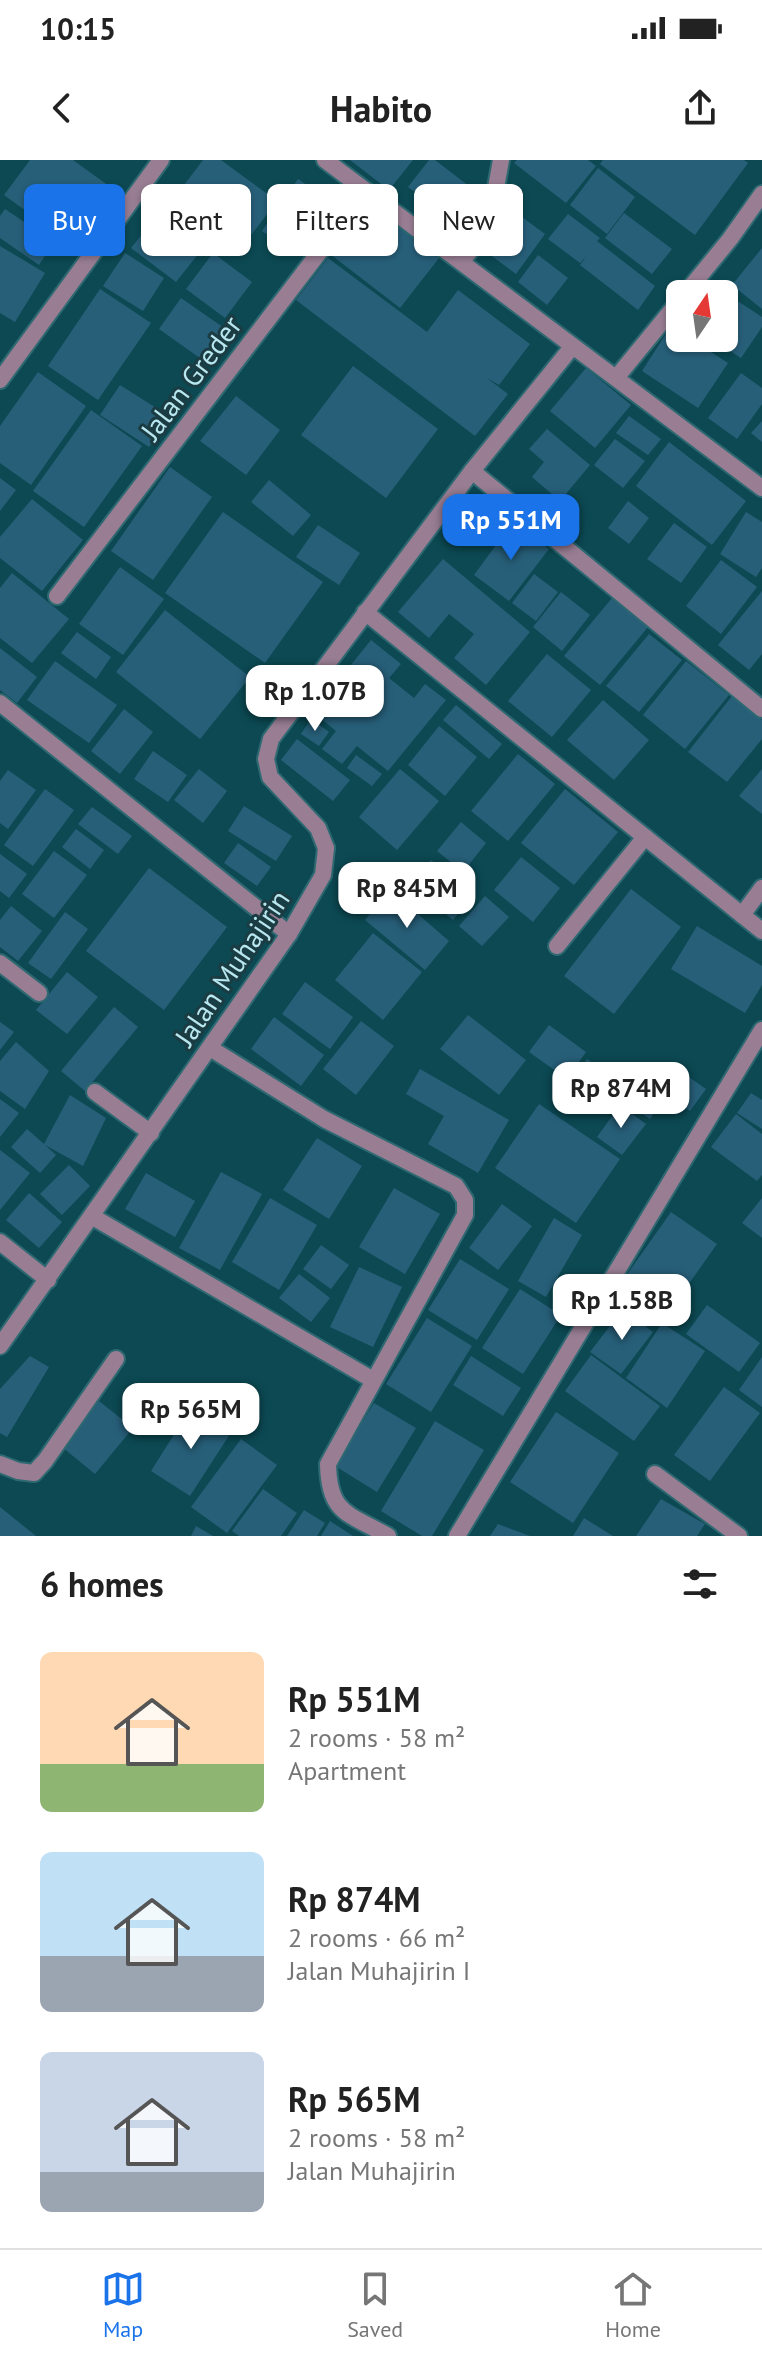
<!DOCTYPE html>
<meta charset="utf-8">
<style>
body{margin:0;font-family:"PT Sans",sans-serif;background:#f2f2f2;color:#222;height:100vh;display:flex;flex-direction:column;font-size:30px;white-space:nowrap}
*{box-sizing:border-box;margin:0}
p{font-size:26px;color:#767676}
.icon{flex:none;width:44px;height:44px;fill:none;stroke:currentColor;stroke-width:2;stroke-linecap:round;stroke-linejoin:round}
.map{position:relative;height:1376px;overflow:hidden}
.sheet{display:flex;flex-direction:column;background:#fff;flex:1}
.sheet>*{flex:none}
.banner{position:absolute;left:24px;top:24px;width:714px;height:72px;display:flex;gap:16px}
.needle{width:52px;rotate:13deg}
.fabs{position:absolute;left:666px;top:120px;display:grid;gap:16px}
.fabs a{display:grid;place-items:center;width:72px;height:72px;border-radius:12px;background:#fff;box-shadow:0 2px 6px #0004;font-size:40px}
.price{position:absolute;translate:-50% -68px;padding:0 18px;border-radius:16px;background:#fff;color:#222;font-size:26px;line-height:52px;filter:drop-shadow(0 2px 4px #0008)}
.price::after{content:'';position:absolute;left:50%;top:48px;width:24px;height:18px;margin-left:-12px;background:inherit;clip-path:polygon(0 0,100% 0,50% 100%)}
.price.current{background:#1a73e8;color:#fff}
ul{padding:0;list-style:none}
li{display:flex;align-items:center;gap:24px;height:200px;padding:0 40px}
li span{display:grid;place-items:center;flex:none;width:224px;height:160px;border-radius:12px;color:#555}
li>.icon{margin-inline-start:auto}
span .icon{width:96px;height:96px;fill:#fffc;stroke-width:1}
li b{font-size:34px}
h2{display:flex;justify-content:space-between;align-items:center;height:96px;padding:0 40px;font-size:34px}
.chip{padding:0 28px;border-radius:12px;background:#fff;box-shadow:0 2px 6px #0004;font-size:28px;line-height:72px}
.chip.current{background:#1a73e8;color:#fff}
.status{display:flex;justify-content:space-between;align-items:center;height:56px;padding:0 40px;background:#fff;direction:ltr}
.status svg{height:22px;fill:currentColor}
header{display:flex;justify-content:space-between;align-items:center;height:104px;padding:0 40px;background:#fff;font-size:36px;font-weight:700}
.menu{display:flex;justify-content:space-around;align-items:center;height:112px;border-top:2px solid #e0e0e0;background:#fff;font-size:22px;color:#767676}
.menu a{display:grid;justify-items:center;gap:4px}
.menu .current{color:#1a73e8}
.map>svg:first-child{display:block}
</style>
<div class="status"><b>10:15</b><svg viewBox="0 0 49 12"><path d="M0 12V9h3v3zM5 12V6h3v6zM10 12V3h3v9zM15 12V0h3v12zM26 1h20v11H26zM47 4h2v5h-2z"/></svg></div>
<header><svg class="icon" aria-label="back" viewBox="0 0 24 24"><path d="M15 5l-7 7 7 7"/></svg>Habito<svg class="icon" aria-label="share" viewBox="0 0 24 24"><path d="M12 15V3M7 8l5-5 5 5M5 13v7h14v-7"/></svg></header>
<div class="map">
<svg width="762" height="1376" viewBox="0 0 762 1376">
<rect width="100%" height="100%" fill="#0c4953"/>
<g fill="#275f79">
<path d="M30,0H73L109,26L69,82L4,35Z"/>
<path d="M203,0H221L277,41L248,79L181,29Z"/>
<path d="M350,0H413L389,30Z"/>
<path d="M429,0H435L478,33L455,62L408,27Z"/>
<path d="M517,0H588L596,6L566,43L514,3Z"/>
<path d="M603,0H744L748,3L695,75L600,4Z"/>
<path d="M598,8L635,37L607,74L570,45Z"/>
<path d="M298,19L334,44L297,96L262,71Z"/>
<path d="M369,44L439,98L400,148L330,94Z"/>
<path d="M5,49L54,82L39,105L0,78V56Z"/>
<path d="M624,53L672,89L652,114L605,78Z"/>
<path d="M158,54L203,88L176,122L131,88Z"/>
<path d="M518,54L545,74L516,114L489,94Z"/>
<path d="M568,54L600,78L597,81L655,126L638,150L580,105L586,97L580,103L548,79Z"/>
<path d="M0,86L45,113L15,162L0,153Z"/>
<path d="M762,88V149L732,125Z"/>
<path d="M125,93L164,118L143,151L103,126Z"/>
<path d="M213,93L252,122L225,158L186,129Z"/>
<path d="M538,95L568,118L547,145L518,122Z"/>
<path d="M328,98L427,172L458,130L530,184L499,225L487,218L508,234L475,276L296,140Z"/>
<path d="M100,129L151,163L98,240L48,206Z"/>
<path d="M724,132L762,157V167L741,198L710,178H724Z"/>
<path d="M181,138L227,170L204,201L159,169Z"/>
<path d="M671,166L680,172V178H689L728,203L698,248L642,211Z"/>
<path d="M353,206L438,269L386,338L301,275Z"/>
<path d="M586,208L631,245L595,288L550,251Z"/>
<path d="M38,212L86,246L31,325L0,303V266Z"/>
<path d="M741,213L762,228V244L737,279L708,258Z"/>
<path d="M120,225L169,256L149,287L100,255Z"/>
<path d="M236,236L280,270L246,315L200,281Z"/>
<path d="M91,250L142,286L84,367L33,331Z"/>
<path d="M629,256L661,279L648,295L616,273Z"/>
<path d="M762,261V282L751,273Z"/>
<path d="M547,269L590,305L560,341L532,317L544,302L529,289Z"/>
<path d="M615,279L645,301L623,328L594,305Z"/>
<path d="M669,282L746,341L712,385L636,326Z"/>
<path d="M170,307L212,337L153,420L111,391Z"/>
<path d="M0,318L16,330L0,351Z"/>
<path d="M269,320L311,355L293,376L251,342Z"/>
<path d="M32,339L83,380L42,431L0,398V377Z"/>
<path d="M628,341L649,358L629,384L608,368Z"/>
<path d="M223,352L323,422L265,503L165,433Z"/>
<path d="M746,352L762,362V408L756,417L720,394Z"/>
<path d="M513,362L549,389L509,441L474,415Z"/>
<path d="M674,363L707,387L681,423L647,399Z"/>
<path d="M318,365L360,393L339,425L296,397Z"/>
<path d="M443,399L530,472L486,525L454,498L474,474L449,454L429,478L398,452Z"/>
<path d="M721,400L757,427L721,474L686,446Z"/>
<path d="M120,407L164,439L123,495L79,464Z"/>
<path d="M12,413L69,459L32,503L0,478V428Z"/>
<path d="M534,414L558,432L536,461L512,443Z"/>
<path d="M762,431V494L749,510L718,485Z"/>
<path d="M561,432L590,455L562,491L533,467Z"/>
<path d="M612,438L648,467L600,525L564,496Z"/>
<path d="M165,450L250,517L200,579L116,512Z"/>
<path d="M77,472L111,497L96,519L61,493Z"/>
<path d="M649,474L682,500L639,552L606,526Z"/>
<path d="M371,480L401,504L389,518L414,538L425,524L446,540L388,611L357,586L342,604L322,589L336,571L313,552Z"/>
<path d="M0,488L37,517L17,543L0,530Z"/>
<path d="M547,494L591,530L552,577L508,541Z"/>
<path d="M55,501L117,545L89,583L27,540Z"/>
<path d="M686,501L729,535L685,589L643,555Z"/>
<path d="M732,536L762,560V579L727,622L688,592Z"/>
<path d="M603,540L649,580L614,620L567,580Z"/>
<path d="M456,545L502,584L489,599L443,560Z"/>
<path d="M124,549L153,572L120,614L91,591Z"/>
<path d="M311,559L329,572L319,586L301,574Z"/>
<path d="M439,566L477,597L445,636L408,605Z"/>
<path d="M297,579L350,620L333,641L281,600Z"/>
<path d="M153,591L187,615L168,642L134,619Z"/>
<path d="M518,594L555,624L508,681L471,651Z"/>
<path d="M356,595L382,614L372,626L347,608Z"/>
<path d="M199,609L227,631L203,663L174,640Z"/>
<path d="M400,609L439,641L397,690L359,657Z"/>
<path d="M762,609V654L739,636Z"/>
<path d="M8,610L36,630L8,669L0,663V621Z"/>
<path d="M45,629L74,650L33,706L4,685Z"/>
<path d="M565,629L618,672L574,725L521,683Z"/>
<path d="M244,646L292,676L276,701L228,671Z"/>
<path d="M92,647L132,676L118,694L78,664Z"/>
<path d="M461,662L486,683L463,712L437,691Z"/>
<path d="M76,669L104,690L90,709L62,687Z"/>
<path d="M238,683L271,707L257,726L224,703Z"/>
<path d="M54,691L87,715L54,758L22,734Z"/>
<path d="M0,694L27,714L9,738L0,731Z"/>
<path d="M521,697L560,728L533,762L494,730Z"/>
<path d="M431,700L473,735L453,760L411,725Z"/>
<path d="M149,708L227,767L164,850L86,791Z"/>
<path d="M631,729L681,767L614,854L564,816Z"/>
<path d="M390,730L449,781L425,810L365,760Z"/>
<path d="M485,736L509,757L482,786L459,766Z"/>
<path d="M11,746L42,771L18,801L0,787V760Z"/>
<path d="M65,752L88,769L51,819L28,803Z"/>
<path d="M697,766L762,806V825L745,853L671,809Z"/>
<path d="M373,773L422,812L383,860L335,820Z"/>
<path d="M67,812L98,837L67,874L36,850Z"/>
<path d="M305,822L353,857L330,889L282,854Z"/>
<path d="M114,847L138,867L85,931L61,911Z"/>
<path d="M468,855L526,900L499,935L440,889Z"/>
<path d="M274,857L324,895L301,926L251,889Z"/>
<path d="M361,861L394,886L356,935L323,909Z"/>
<path d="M0,862L14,872L0,890Z"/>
<path d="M549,865L586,892L567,919L529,892Z"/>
<path d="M16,882L49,911L25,949L0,931V901Z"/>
<path d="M587,899L624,923L608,947L571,922Z"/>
<path d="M420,909L509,960L478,1013L428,984L444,956L406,934Z"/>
<path d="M646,910L671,928L650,959L625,942Z"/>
<path d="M683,913L706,929L690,951L667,936Z"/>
<path d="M751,933L762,940V969L737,953Z"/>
<path d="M70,935L106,958L83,1006L45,985L56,995L40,1013L11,987L27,969L44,984Z"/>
<path d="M0,939L19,953L0,977Z"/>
<path d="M539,944L620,999L576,1063L495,1008Z"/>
<path d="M620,945L646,964L622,995L597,977Z"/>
<path d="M736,954L762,974V1015L757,1021L711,987Z"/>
<path d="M317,978L362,1006L329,1059L283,1030Z"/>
<path d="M0,990L30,1013L0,1050Z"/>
<path d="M69,1005L90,1026L62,1055L40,1034Z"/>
<path d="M221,1012L262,1034L220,1110L179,1088Z"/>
<path d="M146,1013L195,1041L175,1077L125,1049Z"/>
<path d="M394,1028L440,1054L405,1114L359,1087Z"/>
<path d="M29,1033L62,1062L39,1088L6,1060Z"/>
<path d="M270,1038L317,1065L279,1130L232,1102Z"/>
<path d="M762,1038V1078L742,1063Z"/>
<path d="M502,1044L532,1066L498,1110L469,1088Z"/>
<path d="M671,1052L717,1084L669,1152L623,1120Z"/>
<path d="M554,1058L582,1075L546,1137L518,1121Z"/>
<path d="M321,1085L349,1105L331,1129L303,1109Z"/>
<path d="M460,1099L509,1129L477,1180L428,1150Z"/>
<path d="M359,1107L402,1127L373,1187L330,1167Z"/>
<path d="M299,1114L330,1138L311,1162L279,1138Z"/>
<path d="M520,1129L561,1155L523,1214L482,1188Z"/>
<path d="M707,1145L760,1183L739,1212L686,1174Z"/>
<path d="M623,1149L653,1172L621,1214L590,1192Z"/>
<path d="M427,1158L472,1186L431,1252L386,1224Z"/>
<path d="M662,1163L705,1191L667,1248L626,1218Z"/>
<path d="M591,1195L660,1246L634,1281L565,1231Z"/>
<path d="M30,1196L49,1207L7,1277L0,1273V1229Z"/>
<path d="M471,1196L521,1228L503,1256L453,1225Z"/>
<path d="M762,1197V1247L739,1230Z"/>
<path d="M724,1227L760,1253L710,1321L674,1295Z"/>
<path d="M99,1241L133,1268L95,1314L62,1287Z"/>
<path d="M374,1243L416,1268L377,1332L335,1306Z"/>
<path d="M192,1246L232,1271L190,1336L151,1311Z"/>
<path d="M556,1252L619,1293L573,1363L510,1322Z"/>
<path d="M435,1261L484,1290L432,1376H422L381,1351Z"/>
<path d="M241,1279L277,1305L227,1373L191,1347Z"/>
<path d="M263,1329L297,1353L281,1376H239L232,1371Z"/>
<path d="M661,1339L705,1364L697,1376H636Z"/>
<path d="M0,1347L36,1376H0Z"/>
<path d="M304,1350L325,1363L317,1376H287Z"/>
<path d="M584,1358L613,1376H573Z"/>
<path d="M330,1361L353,1376H321Z"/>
<path d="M498,1364L530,1376H490Z"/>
<path d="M196,1366L213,1376H191Z"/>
</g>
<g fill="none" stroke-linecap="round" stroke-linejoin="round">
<g stroke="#2e6972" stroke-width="20">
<path id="service" d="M326,688L318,668L270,617L266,599L271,579L472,311L572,187"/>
</g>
<g stroke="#2e6972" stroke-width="20">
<g id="minor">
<path d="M325,0L762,328"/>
<path d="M462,101L489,66L501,0"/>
<path d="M685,134L730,79L762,34"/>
<path d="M616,218L680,140"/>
<path d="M0,220L161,0"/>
<path d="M472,311L762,549"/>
<path d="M57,436L366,31"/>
<path d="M365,452L762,771"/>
<path d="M0,543L289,774"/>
<path d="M742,755L762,728"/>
<path d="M557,786L645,677"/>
<path d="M0,803L39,833"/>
<path d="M210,888L324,959L456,1026L465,1040V1055L328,1304C329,1354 348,1353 388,1376"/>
<path d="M95,932L151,973"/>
<path d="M93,1057L373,1220"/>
<path d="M0,1082L48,1120"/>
<path d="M0,1186L289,774L323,715L326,688"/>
<path d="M0,1304L18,1311L34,1313L45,1301L116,1199"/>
<path d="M655,1314L739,1376"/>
<path d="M457,1376L762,870"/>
</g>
</g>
<use href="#service" stroke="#987d93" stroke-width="16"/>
<use href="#minor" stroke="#987d93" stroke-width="16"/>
</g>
<g text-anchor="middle" stroke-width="6" stroke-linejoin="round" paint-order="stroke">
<g font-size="28" fill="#b8e7f0" stroke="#1b3c42">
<text transform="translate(191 218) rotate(-53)" y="10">Jalan Greder</text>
<text transform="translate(232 808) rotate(-56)" y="10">Jalan Muhajirin</text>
</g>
</g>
</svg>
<div class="fabs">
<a><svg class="needle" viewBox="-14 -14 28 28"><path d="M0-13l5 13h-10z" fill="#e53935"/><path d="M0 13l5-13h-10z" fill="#767676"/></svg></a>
</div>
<b class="price current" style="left:511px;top:402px">Rp 551M</b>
<b class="price" style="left:315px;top:573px">Rp 1.07B</b>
<b class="price" style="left:407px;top:770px">Rp 845M</b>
<b class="price" style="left:621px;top:970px">Rp 874M</b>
<b class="price" style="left:622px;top:1182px">Rp 1.58B</b>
<b class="price" style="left:191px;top:1291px">Rp 565M</b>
<div class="banner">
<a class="chip current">Buy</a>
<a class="chip">Rent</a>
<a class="chip">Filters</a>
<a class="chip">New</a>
</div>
</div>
<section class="sheet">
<h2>6 homes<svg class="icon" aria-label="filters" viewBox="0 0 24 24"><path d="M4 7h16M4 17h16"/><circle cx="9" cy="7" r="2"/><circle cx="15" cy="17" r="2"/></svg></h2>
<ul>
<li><span style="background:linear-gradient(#ffd9b3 70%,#8fb573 0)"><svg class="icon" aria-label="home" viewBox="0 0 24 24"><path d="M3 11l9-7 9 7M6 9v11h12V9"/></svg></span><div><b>Rp 551M</b><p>2 rooms · 58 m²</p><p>Apartment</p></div></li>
<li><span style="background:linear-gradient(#bfe0f5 65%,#9aa5b1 0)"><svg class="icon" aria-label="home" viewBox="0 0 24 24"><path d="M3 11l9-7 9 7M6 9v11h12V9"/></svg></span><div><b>Rp 874M</b><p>2 rooms · 66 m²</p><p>Jalan Muhajirin I</p></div></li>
<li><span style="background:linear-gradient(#c9d6e8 75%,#9aa5b1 0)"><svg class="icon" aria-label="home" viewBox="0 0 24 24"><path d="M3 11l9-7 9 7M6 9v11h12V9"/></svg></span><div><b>Rp 565M</b><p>2 rooms · 58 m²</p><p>Jalan Muhajirin</p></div></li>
</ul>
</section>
<nav class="menu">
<a class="current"><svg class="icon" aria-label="map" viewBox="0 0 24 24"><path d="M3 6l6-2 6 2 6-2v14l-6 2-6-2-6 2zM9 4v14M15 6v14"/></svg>Map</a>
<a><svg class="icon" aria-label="saved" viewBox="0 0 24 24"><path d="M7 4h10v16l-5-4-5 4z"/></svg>Saved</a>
<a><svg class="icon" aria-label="home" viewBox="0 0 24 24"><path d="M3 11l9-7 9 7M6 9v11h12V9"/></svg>Home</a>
</nav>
